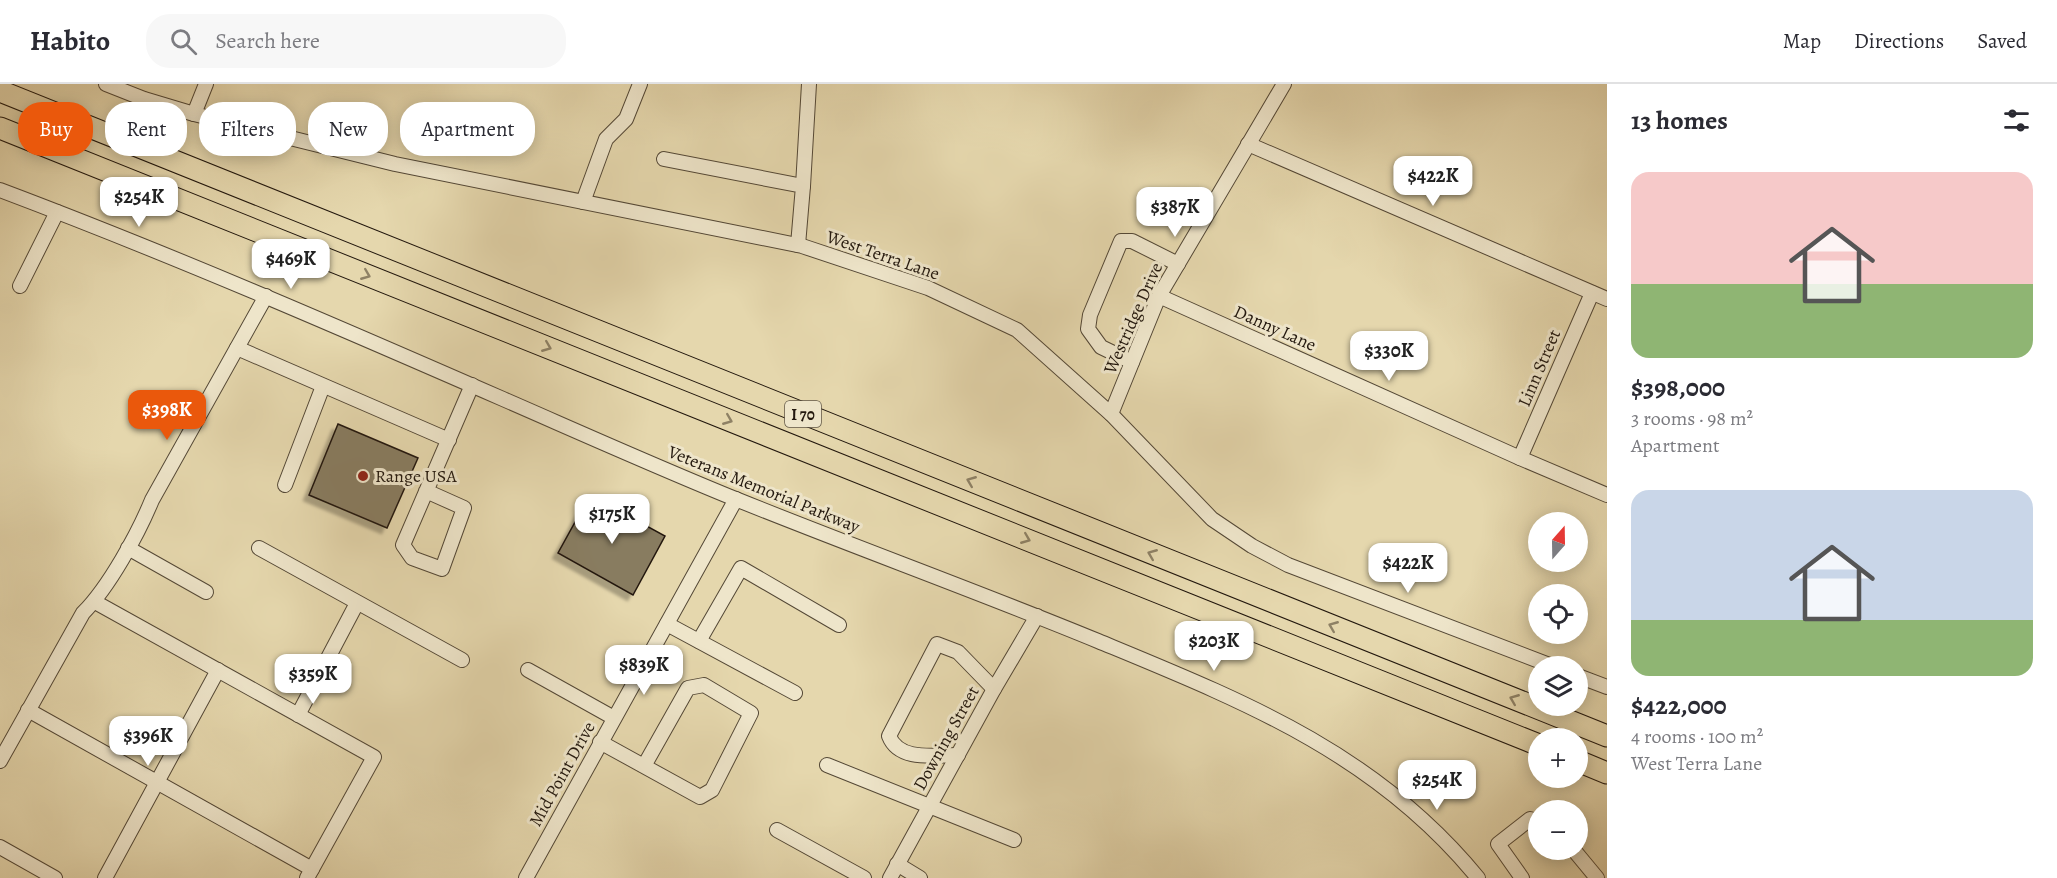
<!DOCTYPE html>
<meta charset="utf-8">
<style>
body{margin:0;font-family:Alegreya,serif;background:#f7f7f7;color:#2b2b33;height:100vh;display:flex;flex-direction:column;font-size:22px;white-space:nowrap}
*{box-sizing:border-box;margin:0}
p{font-size:20px;color:#7c7c81}
.icon{flex:none;width:33px;height:33px;fill:none;stroke:currentColor;stroke-width:2;stroke-linecap:round;stroke-linejoin:round}
.map{position:relative;flex:1;overflow:hidden}
.sheet{display:flex;flex-direction:column;background:#fff;width:450px}
.sheet>*{flex:none}
.guide{position:absolute;left:18px;top:18px;width:570px;height:54px;display:flex;gap:12px}
.needle{width:39px;rotate:20deg}
.fabs{position:absolute;left:1528px;top:428px;display:grid;gap:12px}
.fabs a{display:grid;place-items:center;width:60px;height:60px;border-radius:50%;background:#fff;box-shadow:0 3px 15px #0003;font-size:30px}
.price{position:absolute;translate:-50% -51px;padding:0 14px;border-radius:12px;background:#fff;color:#222;font-size:20px;line-height:39px;filter:drop-shadow(0 2px 3px #0008)}
.price::after{content:'';position:absolute;left:50%;top:36px;width:18px;height:14px;margin-left:-9px;background:inherit;clip-path:polygon(0 0,100% 0,50% 100%)}
.price.current{background:#ea580c;color:#fff}
ul{padding:0;list-style:none}
li{display:grid;align-content:center;gap:12px;height:318px;padding:0 24px}
li span{display:grid;place-items:center;height:186px;border-radius:18px;color:#555}
li>.icon{margin-inline-start:auto}
span .icon{width:108px;height:108px;fill:#fffc;stroke-width:1}
li b{font-size:26px}
h2{display:flex;justify-content:space-between;align-items:center;height:72px;padding:0 24px;font-size:26px}
.chip{padding:0 21px;border-radius:24px;background:#fff;box-shadow:0 3px 15px #0003;font-size:21px;line-height:54px}
.chip.current{background:#ea580c;color:#fff}
header{display:flex;align-items:center;gap:36px;box-sizing:border-box;height:84px;padding:0 30px;background:#fff;border-bottom:2px solid #e1e1e2}
header strong{font-size:28px}
nav{display:flex;gap:33px;margin-inline-start:auto;font-size:21px}
.search{width:420px;height:54px;background:#f7f7f7;display:flex;align-items:center;gap:15px;box-sizing:border-box;padding:0 21px;border-radius:24px;color:#7c7c81;font-size:22px}
main{display:flex;flex:1;min-height:0}
.map>svg:first-child{display:block}
</style>
<header>
<strong>Habito</strong>
<div class="search"><svg class="icon" aria-label="search" viewBox="0 0 24 24"><circle cx="10" cy="10" r="6"/><path d="M15 15l6 6"/></svg>Search here</div>
<nav><a>Map</a><a>Directions</a><a>Saved</a></nav>
</header>
<main>
<div class="map">
<svg width="1607" height="794" viewBox="0 0 1607 794">
<defs>
<filter id="shadow"><feDropShadow dx="-5.5" dy="5.5" stdDeviation="1.5" flood-color="#0004"/></filter>
</defs>
<rect width="100%" height="100%" fill="#e5d7ad"/>
<filter id="stains"><feTurbulence type="fractalNoise" baseFrequency=".00333" numOctaves="4"/><feColorMatrix values="0 0 0 0 .2 0 0 0 0 .09 0 0 0 0 .02 0 0 0 .5 -.17"/></filter>
<radialGradient id="worn" r=".72"><stop offset=".6" stop-color="#630" stop-opacity="0"/><stop offset="1" stop-color="#630" stop-opacity=".3"/></radialGradient>
<g fill="#887b61" stroke="#23180e" stroke-width="1.5" filter="url(#shadow)">
<path d="M338,340L418,374L387,444L309,411Z"/>
<path d="M590,411L665,452L633,511L558,469Z"/>
</g>
<g fill="none" stroke-linecap="round" stroke-linejoin="round">
<g stroke="#544836" stroke-width="16">
<g id="minor">
<path d="M106,0L144,15L194,30L395,80L802,162L928,204L1017,246L1111,330L1212,435L1252,462L1288,481L1552,582"/>
<path d="M194,30L206,0"/>
<path d="M1248,60L1607,215"/>
<path d="M664,75L803,102L798,161"/>
<path d="M803,102L809,0"/>
<path d="M0,106C170,170 336,242 503,315C581,349 659,384 738,416C857,464 979,508 1098,557C1243,617 1376,669 1478,794"/>
<path d="M583,118L606,55L626,35L640,0"/>
<path d="M20,202L57,128"/>
<path d="M1159,212L1520,374L1607,411"/>
<path d="M237,264L449,356"/>
<path d="M1132,278L1101,263L1088,245L1090,231L1121,157H1132L1178,180"/>
<path d="M1111,330L1159,212L1284,0"/>
<path d="M1520,374L1592,209"/>
<path d="M285,401L323,302"/>
<path d="M426,407L464,424L442,485L412,474L403,461L472,301"/>
<path d="M128,464L206,508"/>
<path d="M259,464L462,576"/>
<path d="M95,518L374,673L307,794"/>
<path d="M667,540L795,609"/>
<path d="M699,557L741,484L839,541"/>
<path d="M528,586L614,634"/>
<path d="M1578,592L1607,603"/>
<path d="M28,626L312,785"/>
<path d="M298,631L357,519"/>
<path d="M600,658L700,713L712,706L751,629L704,601L688,604L644,682"/>
<path d="M958,671C935,671 899,678 889,652L937,560L958,568L994,605"/>
<path d="M0,677L83,529C109,503 138,450 152,416L266,212"/>
<path d="M827,681L1014,756"/>
<path d="M777,746L864,794"/>
<path d="M0,763L55,794"/>
<path d="M1573,765L1597,794"/>
<path d="M897,780L920,794"/>
<path d="M105,794L218,586"/>
<path d="M526,794L736,415"/>
<path d="M890,794L994,605L1037,532"/>
<path d="M1522,794L1498,760L1530,735L1539,738"/>
</g>
</g>
<g stroke="#23180e" stroke-width="23">
<g id="highway">
<path d="M0,7L1607,652"/>
<path d="M0,44L1539,661"/>
<path d="M1578,677L1607,689"/>
</g>
</g>
<use href="#minor" stroke="#eee5ca" stroke-width="14"/>
<use href="#highway" stroke="#e5d7ad" stroke-width="21"/>
</g>
<defs><path id="oneway-chevron" d="M-2-3.5L2.5 0L-2 3.5" fill="none" stroke-width="1.6" stroke-linecap="round" stroke-linejoin="round" transform="scale(1.5)"/></defs>
<g stroke="#8e8165">
<use href="#oneway-chevron" transform="translate(366 191) rotate(22)"/>
<use href="#oneway-chevron" transform="translate(547 263) rotate(22)"/>
<use href="#oneway-chevron" transform="translate(728 336) rotate(22)"/>
<use href="#oneway-chevron" transform="translate(971 397) rotate(-158)"/>
<use href="#oneway-chevron" transform="translate(1026 455) rotate(22)"/>
<use href="#oneway-chevron" transform="translate(1152 470) rotate(-158)"/>
<use href="#oneway-chevron" transform="translate(1333 542) rotate(-158)"/>
<use href="#oneway-chevron" transform="translate(1514 615) rotate(-158)"/>
</g>
<circle fill="#8f2418" stroke="#eee5ca" stroke-width="2" cx="363" cy="392" r="6"/>
<g text-anchor="middle" stroke-width="6" stroke-linejoin="round" paint-order="stroke">
<rect fill="#eee5ca" stroke="#605646" stroke-width="1.5" x="785" y="317" width="36" height="26" rx="4.5"/>
<g font-size="16" font-weight="bold" fill="#23180e">
<text x="803" y="336">I 70</text>
</g>
<g font-size="18" fill="#23180e" stroke="#eee5ca">
<text transform="translate(883 171) rotate(19)" y="6">West Terra Lane</text>
<text transform="translate(1133 234) rotate(-66)" y="6">Westridge Drive</text>
<text transform="translate(1275 244) rotate(24)" y="6">Danny Lane</text>
<text transform="translate(1539 284) rotate(-67)" y="6">Linn Street</text>
<text transform="translate(764 405) rotate(22)" y="6">Veterans Memorial Parkway</text>
<text transform="translate(946 654) rotate(-61)" y="6">Downing Street</text>
<text transform="translate(562 690) rotate(-61)" y="6">Mid Point Drive</text>
</g>
<g font-size="18" fill="#23180e" stroke="#eee5ca" text-anchor="start">
<text x="375" y="398">Range USA</text>
</g>
</g>
<rect width="100%" height="100%" filter="url(#stains)"/>
<rect width="100%" height="100%" fill="url(#worn)"/>
</svg>
<div class="fabs">
<a><svg class="needle" viewBox="-14 -14 28 28"><path d="M0-13l5 13h-10z" fill="#e53935"/><path d="M0 13l5-13h-10z" fill="#7c7c81"/></svg></a>
<a><svg class="icon" aria-label="locate" viewBox="0 0 24 24"><circle cx="12" cy="12" r="6"/><path d="M12 2v4M12 18v4M2 12h4M18 12h4"/></svg></a>
<a><svg class="icon" aria-label="layers" viewBox="0 0 24 24"><path d="M12 4l9 5-9 5-9-5zM3 14l9 5 9-5"/></svg></a>
<a>+</a>
<a>−</a>
</div>
<b class="price" style="left:1433px;top:123px">$422K</b>
<b class="price" style="left:139px;top:144px">$254K</b>
<b class="price" style="left:1175px;top:154px">$387K</b>
<b class="price" style="left:291px;top:206px">$469K</b>
<b class="price" style="left:1389px;top:298px">$330K</b>
<b class="price current" style="left:167px;top:357px">$398K</b>
<b class="price" style="left:612px;top:461px">$175K</b>
<b class="price" style="left:1408px;top:510px">$422K</b>
<b class="price" style="left:1214px;top:588px">$203K</b>
<b class="price" style="left:644px;top:612px">$839K</b>
<b class="price" style="left:313px;top:621px">$359K</b>
<b class="price" style="left:148px;top:683px">$396K</b>
<b class="price" style="left:1437px;top:727px">$254K</b>
<div class="guide">
<a class="chip current">Buy</a>
<a class="chip">Rent</a>
<a class="chip">Filters</a>
<a class="chip">New</a>
<a class="chip">Apartment</a>
</div>
</div>
<section class="sheet">
<h2>13 homes<svg class="icon" aria-label="filters" viewBox="0 0 24 24"><path d="M4 7h16M4 17h16"/><circle cx="9" cy="7" r="2"/><circle cx="15" cy="17" r="2"/></svg></h2>
<ul>
<li><span style="background:linear-gradient(#f6c9c9 60%,#8fb573 0)"><svg class="icon" aria-label="home" viewBox="0 0 24 24"><path d="M3 11l9-7 9 7M6 9v11h12V9"/></svg></span><div><b>$398,000</b><p>3 rooms · 98 m²</p><p>Apartment</p></div></li>
<li><span style="background:linear-gradient(#c9d6e8 70%,#8fb573 0)"><svg class="icon" aria-label="home" viewBox="0 0 24 24"><path d="M3 11l9-7 9 7M6 9v11h12V9"/></svg></span><div><b>$422,000</b><p>4 rooms · 100 m²</p><p>West Terra Lane</p></div></li>
</ul>
</section>
</main>
